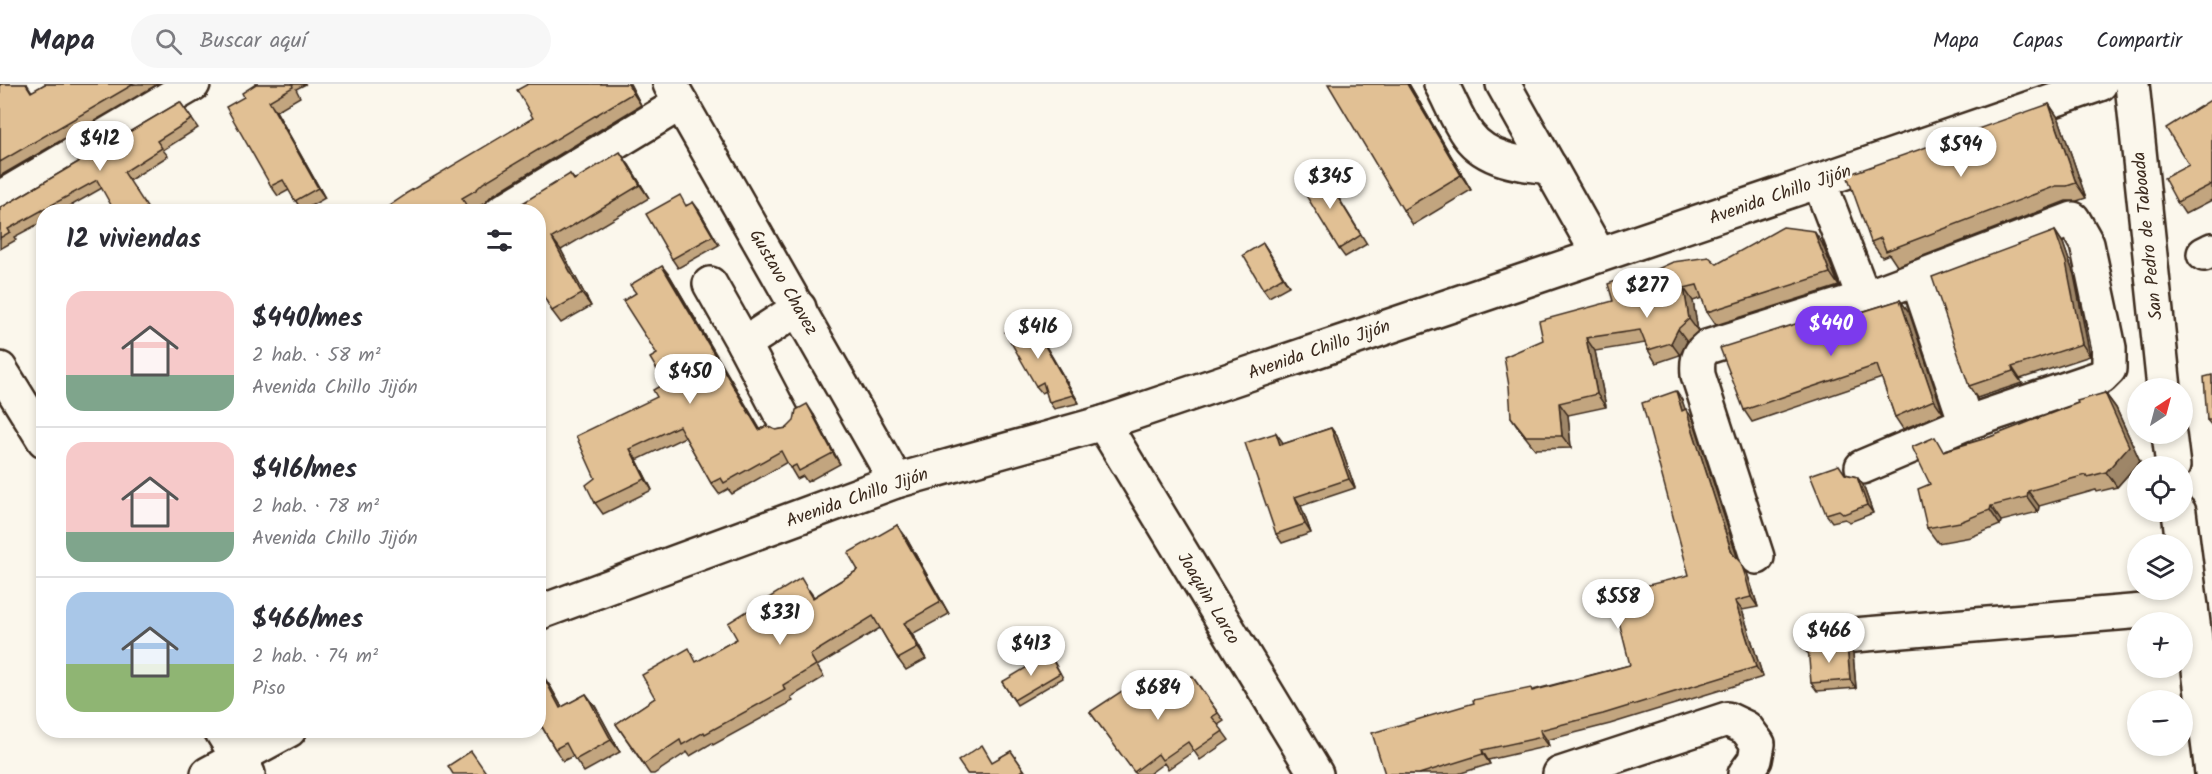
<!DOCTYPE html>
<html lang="es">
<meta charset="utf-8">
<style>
body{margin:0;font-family:Kalam,sans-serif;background:#f7f7f7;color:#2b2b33;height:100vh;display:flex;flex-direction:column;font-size:22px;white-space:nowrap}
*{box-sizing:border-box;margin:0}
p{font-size:20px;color:#7c7c81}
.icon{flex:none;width:33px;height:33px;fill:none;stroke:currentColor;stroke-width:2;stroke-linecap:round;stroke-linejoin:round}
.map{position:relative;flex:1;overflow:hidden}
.details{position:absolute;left:36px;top:120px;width:510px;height:534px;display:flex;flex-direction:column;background:#fff;border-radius:24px;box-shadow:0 3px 9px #0003}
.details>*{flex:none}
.needle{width:39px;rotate:36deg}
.buttons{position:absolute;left:2127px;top:294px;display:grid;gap:12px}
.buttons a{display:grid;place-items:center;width:66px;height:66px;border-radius:50%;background:#fff;box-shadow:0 3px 9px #0003;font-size:30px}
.price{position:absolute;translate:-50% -51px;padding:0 14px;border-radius:21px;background:#fff;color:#222;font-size:20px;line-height:39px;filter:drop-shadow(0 2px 3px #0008)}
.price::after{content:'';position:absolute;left:50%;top:36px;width:18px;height:14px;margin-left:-9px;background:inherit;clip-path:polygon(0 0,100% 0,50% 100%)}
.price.current{background:#7c3aed;color:#fff}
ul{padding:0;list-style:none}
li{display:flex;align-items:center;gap:18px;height:150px;padding:0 30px}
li+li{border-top:2px solid #e1e1e2}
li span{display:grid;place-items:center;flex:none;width:168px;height:120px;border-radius:18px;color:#555}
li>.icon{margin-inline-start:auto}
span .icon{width:72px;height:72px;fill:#fffc;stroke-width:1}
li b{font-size:26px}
h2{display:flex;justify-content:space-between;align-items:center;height:72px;padding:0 30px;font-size:26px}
header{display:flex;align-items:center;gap:36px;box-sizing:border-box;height:84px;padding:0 30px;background:#fff;border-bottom:2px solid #e1e1e2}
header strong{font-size:28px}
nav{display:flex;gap:33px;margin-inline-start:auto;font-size:21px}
.search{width:420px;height:54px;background:#f7f7f7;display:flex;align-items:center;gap:15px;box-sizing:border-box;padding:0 21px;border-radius:33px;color:#7c7c81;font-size:22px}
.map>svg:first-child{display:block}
</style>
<header>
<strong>Mapa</strong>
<div class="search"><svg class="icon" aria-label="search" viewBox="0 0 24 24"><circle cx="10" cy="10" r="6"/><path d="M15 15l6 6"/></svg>Buscar aquí</div>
<nav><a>Mapa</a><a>Capas</a><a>Compartir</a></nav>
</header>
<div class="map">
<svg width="2212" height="690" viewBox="0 0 2212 690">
<rect width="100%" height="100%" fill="#fbf7ec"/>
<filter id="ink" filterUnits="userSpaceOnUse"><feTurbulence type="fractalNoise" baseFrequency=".0167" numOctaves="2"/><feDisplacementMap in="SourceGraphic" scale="12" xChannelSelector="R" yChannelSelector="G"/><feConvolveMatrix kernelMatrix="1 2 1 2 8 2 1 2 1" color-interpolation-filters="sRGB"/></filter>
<g filter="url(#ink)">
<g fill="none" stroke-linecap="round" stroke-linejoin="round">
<g stroke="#3b2a1e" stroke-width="38">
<g id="minor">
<path d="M670,0L896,397"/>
<path d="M1441,0C1450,16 1457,36 1468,51C1486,76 1521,80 1550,83"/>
<path d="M1503,0L1599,171"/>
<path d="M2132,0L2164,304"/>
<path d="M1819,97L1864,214L1917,194L1966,339"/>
<path d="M0,114L193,0"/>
<path d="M501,128L681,19"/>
<path d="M2204,170L2212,166"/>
<path d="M710,200L744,260L799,224"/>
<path d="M744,260L785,338"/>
<path d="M0,285L44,356"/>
<path d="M1103,339L1316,690"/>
<path d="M2169,350L2173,382"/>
<path d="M1862,383L1966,339L2101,293L2109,285V264L2087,160L2073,135L1917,194"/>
<path d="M2179,428L2212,689"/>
<path d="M1757,473L1698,291C1697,279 1697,271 1707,263L1864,214"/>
<path d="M538,529L896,397L1103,339L1819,97L2100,0"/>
<path d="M1818,554L2191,523"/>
<path d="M221,646L248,690"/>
<path d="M208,690L289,646"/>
<path d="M1560,690L1727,635L1746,644L1758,660L1755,676L1745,690"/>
</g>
</g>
<use href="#minor" stroke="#fbf7ec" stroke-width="33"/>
</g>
<g fill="#c2a57f" stroke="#3b2a1e" stroke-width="1.5">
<path d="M0,0H27L32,8L45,0H158L0,92Z"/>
<path d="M256,0H306L296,5L300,13L276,27L325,114L302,127L289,106L278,112L271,102L244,13Z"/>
<path d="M528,0H630L641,21L491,112L485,119L471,127V128H380L533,34Z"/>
<path d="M1409,0L1471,106L1413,141L1403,126Z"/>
<path d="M2212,15V116L2185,130L2177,118L2189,81Z"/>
<path d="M180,18L198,44L163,66L168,72L130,96L102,104L60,128H44V137L14,153L16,156L0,165V123L4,122Z"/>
<path d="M2049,20L2059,35L2086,114L2077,117H2066L1897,182L1889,170L1882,173L1871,158Z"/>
<path d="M629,81L649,114L561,166L591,222L561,239L552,227L538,202L570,90L574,95Z"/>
<path d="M1327,95L1367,160L1345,173L1339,165Z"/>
<path d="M687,121L699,126L719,161L678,184L672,175Z"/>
<path d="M2055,147L2063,159L2074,191L2090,272L2020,295L2022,299L1977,314L1969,302Z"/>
<path d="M1263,159L1289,202L1269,213L1263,205Z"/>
<path d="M1822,159L1839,202L1716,241L1707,228L1702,214L1693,217L1698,247L1687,257L1680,271L1656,279L1648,266L1645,259L1595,267L1606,323L1568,331L1571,364L1535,365L1520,346L1511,333L1543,256L1613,217L1632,197Z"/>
<path d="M670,192L760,345L776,346L787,344L814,331L840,380L807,398L803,392L797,395L787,378L732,410L728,405L719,410L711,399L685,353L637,376L652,406L603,430L595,419V394L657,313L665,299L657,270L636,209Z"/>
<path d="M1900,216L1909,228L1943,329L1903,345L1895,333L1882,294L1752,338L1744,326L1846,224L1851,231Z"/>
<path d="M1034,242L1079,319L1054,325L1049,318L1046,307L1042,309L1036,302Z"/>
<path d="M2212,291V342L2207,336Z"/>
<path d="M2105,309L2116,324L2140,377L2117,403L2097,408L2096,406L2039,422L2038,428L2001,437L2000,441L1971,453L1938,459L1927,444L1930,400L1944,366L1990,353Z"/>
<path d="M1682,316L1685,326L1693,335L1738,476L1747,489L1752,504L1758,523L1742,526L1763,593L1610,640L1547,656L1549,662L1488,676L1490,680L1458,690H1385L1533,606L1630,581L1689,491Z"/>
<path d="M1331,344L1337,352L1355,404L1301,422L1311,449L1282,459L1276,450V349L1283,360Z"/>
<path d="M538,360L543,368L538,371Z"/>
<path d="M1845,390L1857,393L1863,401L1873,429L1850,438L1845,435L1832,438L1826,430Z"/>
<path d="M897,441L905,452L949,530L912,550L926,575L906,586L898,575L880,544L817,582L824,593L791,613L793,617L713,661L712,659L690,672L687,668L654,690H650L616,640L655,614L698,577L737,555L809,506L814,513L858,486Z"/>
<path d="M1853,570L1856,604L1817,607L1811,599Z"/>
<path d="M1052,574L1063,594L1017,621L1002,598Z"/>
<path d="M538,592L550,602L562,623L586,610L595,622L620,668L584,688L573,672L563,677L555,665L542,643L538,645Z"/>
<path d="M1192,592L1224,637L1218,641L1229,656L1200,676L1194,667L1168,685L1164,679L1149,690H1136L1090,628L1134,612L1174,605Z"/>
<path d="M1011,667L1027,690H967L993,678Z"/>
</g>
<g fill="#9e8668" stroke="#3b2a1e" stroke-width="1.5">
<path d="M628,0H630L641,21L633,9Z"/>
<path d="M1407,0H1409L1471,106L1461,91Z"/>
<path d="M269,17L276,27L325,114L318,104Z"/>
<path d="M2049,20L2059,35L2086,114L2076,99Z"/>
<path d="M620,68L629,81L649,114L640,101Z"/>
<path d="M693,118L699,126L719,161L713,152Z"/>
<path d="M1814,147L1822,159L1839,202L1830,189Z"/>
<path d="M2055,147L2063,159L2074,191L2090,272L2082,260Z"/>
<path d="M552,154L561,166L591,222L582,210Z"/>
<path d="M1263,159L1269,168L1289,202L1283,193Z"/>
<path d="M662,182L670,192L766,356L759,346Z"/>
<path d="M1684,204L1693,217L1698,247L1689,235Z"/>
<path d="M1900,216L1909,228L1943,329L1934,316Z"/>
<path d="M1029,234L1034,242L1079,319L1073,311Z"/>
<path d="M1678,245L1687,257L1680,271L1671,259Z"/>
<path d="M1586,254L1595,267L1606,323L1597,310Z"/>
<path d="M2012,283L2020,295L2022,299L2013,287Z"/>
<path d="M1676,307L1682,316L1689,336L1682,327Z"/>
<path d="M2105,309L2116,324L2140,377L2117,403L2106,388Z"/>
<path d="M1559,319L1568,331L1571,364L1562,352Z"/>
<path d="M807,320L814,331L840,380L833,369Z"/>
<path d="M1686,325L1693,335L1739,479L1732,469Z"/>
<path d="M1331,344L1337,352L1355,404L1349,395Z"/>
<path d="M1276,349L1282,357L1286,369L1280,361Z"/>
<path d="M630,365L637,376L652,406L645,395Z"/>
<path d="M1857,393L1863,401L1873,429L1867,421Z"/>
<path d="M2028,407L2039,422L2038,428L2027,413Z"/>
<path d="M1295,413L1301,422L1311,449L1305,440Z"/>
<path d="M1991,422L2001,437L2000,441L1990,426Z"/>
<path d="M897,441L905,452L949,530L941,518Z"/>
<path d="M1741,479L1747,489L1758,523L1751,513Z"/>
<path d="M1735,517L1742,526L1763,593L1756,583Z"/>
<path d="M904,539L912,550L926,575L918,564Z"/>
<path d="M1847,561L1853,570L1856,604L1850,596Z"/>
<path d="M542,590L550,602L569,636L560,624Z"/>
<path d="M586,610L595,622L620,668L611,656Z"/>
<path d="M1540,646L1547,656L1549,662L1542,653Z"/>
<path d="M1482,666L1488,676L1490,680L1483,670Z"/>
</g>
<g fill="#e1c094" stroke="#3b2a1e" stroke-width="1.5">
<path d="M0,0H26L31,8L45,0H134L0,78Z"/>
<path d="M256,0H292L293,3L269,17L318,104L295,117L283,96L271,102L226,23L244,13L242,9Z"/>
<path d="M528,0H628L633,9L483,99L476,106L462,114L470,128H380L405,111V110L533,34L517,6Z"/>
<path d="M1328,0H1407L1461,91L1403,126Z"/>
<path d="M2212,15V100L2177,118L2164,94L2189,81L2166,44Z"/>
<path d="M180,18L192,35L157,57L162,64L124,88L150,128H115L97,96L8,145L10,148L0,154V123L4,122Z"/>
<path d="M2049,20L2076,99L2067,102H2056L1886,167L1881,154L1871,158L1847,91Z"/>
<path d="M620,68L640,101L552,154L582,210L552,227L538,202V128H519L516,123L570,90L574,96Z"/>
<path d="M1321,86L1361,151L1339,165L1299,100Z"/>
<path d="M680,111L686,122L693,118L713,152L672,175L646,130Z"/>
<path d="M1783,143L1814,147L1830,189L1707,228L1697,201L1684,204L1689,235L1678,245L1671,259L1648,266L1640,246L1586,254L1597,310L1559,319L1562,352H1526L1511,333L1509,302L1504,273L1543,256L1539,237L1613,217L1608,200L1629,192L1631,197L1673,178L1709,173L1717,180Z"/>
<path d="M2055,147L2066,178L2082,260L2012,283L2013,287L1969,302L1932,193Z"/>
<path d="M1263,159L1283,193L1263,205L1243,171Z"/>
<path d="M662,182L759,346L766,342L776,346L787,344L794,337L796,326L807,320L833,369L799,387L796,381L790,384L781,367L724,399L721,394L711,399L679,342L630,365L645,395L595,419L586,401L595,394L576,352L657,313L653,306L665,299L650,274L657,270L623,217L636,209L630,201Z"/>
<path d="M1900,216L1934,316L1895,333L1877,281L1744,326L1720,264L1846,224L1849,232Z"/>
<path d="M1029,234L1073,311L1049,318L1043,298L1036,302L1005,248Z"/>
<path d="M2212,291V336H2207L2204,293Z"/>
<path d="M1676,307L1682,327L1686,325L1732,469L1741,479L1746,494L1751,513L1735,517L1756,583L1603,630L1540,646L1542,653L1482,666L1483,670L1419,690H1385L1372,649L1474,619L1473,616L1531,604L1532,607L1630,581L1612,510L1689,491L1642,319Z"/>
<path d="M2105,309L2129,362L2106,388L2087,393L2086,391L2028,407L2027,413L1991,422L1990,426L1960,438L1927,444L1918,405L1930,400L1912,363L1935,353L1943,367L1990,353L2078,319L2077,317Z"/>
<path d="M1331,344L1349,395L1295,413L1305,440L1276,450L1245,359L1276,349L1280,361Z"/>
<path d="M1839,381L1845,390L1857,393L1867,421L1844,430L1839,426L1826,430L1810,391Z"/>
<path d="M897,441L941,518L904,539L918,564L898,575L873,532L810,571L816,581L783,601L785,606L705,650L704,648L682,661L680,656L644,680L616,640L655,614L642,591L689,564L696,578L737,555L728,539L801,494L813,514L858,486L848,469Z"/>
<path d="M1847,561L1850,596L1811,599L1808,563Z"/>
<path d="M1049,570L1060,589L1014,616L1002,598Z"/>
<path d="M542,590L560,624L586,610L611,656L575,676L566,659L555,665L538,636V592Z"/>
<path d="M1165,591L1174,605L1192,592L1218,629L1212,633L1223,647L1194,667L1188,658L1162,676L1158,670L1134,688L1090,628L1128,603L1134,612Z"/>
<path d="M982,661L992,678L1011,667L1024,686L1020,688L1022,690H967L958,677Z"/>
<path d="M471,667L487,690H453L448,682Z"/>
</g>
</g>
<g text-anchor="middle" stroke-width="5" stroke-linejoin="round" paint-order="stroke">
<g font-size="18" fill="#3b2a1e" stroke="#fbf7ec">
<text transform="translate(1780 110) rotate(-19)" y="6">Avenida Chillo Jijón</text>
<text transform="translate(2147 152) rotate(-96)" y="6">San Pedro de Taboada</text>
<text transform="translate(784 198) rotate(60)" y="6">Gustavo Chavez</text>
<text transform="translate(1319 265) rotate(-19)" y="6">Avenida Chillo Jijón</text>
<text transform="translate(857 413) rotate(-19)" y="6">Avenida Chillo Jijón</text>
<text transform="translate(1209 514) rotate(59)" y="6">Joaquìn Larco</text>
</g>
</g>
</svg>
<div class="buttons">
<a><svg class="needle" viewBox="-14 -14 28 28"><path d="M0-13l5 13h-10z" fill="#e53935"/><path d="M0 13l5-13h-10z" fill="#7c7c81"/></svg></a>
<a><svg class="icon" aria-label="locate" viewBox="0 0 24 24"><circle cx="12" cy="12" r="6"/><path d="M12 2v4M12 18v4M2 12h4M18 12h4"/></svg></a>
<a><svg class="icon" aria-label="layers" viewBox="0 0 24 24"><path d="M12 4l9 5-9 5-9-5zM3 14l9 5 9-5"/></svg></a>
<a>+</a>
<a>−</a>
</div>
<b class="price" style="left:100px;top:88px">$412</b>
<b class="price" style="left:1961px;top:94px">$594</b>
<b class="price" style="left:1330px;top:126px">$345</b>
<b class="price" style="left:1647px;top:235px">$277</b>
<b class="price current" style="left:1831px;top:273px">$440</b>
<b class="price" style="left:1038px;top:276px">$416</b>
<b class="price" style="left:690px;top:321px">$450</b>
<b class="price" style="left:1618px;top:546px">$558</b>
<b class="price" style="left:780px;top:562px">$331</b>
<b class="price" style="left:1829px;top:580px">$466</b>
<b class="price" style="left:1031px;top:593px">$413</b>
<b class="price" style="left:1158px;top:637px">$684</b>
<section class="details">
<h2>12 viviendas<svg class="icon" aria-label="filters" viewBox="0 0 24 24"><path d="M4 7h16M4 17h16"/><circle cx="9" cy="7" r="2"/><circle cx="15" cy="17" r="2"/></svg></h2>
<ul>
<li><span style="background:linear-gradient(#f6c9c9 70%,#7fa58c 0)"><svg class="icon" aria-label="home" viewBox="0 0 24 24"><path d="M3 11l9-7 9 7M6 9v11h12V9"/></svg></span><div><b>$440/mes</b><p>2 hab. · 58 m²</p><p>Avenida Chillo Jijón</p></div></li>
<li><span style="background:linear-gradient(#f6c9c9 75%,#7fa58c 0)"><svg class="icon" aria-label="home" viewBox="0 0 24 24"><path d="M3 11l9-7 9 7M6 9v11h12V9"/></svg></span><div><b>$416/mes</b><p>2 hab. · 78 m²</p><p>Avenida Chillo Jijón</p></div></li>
<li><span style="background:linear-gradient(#a9c7e8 60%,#8fb573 0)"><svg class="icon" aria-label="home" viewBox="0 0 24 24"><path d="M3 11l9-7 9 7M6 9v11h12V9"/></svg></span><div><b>$466/mes</b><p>2 hab. · 74 m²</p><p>Piso</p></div></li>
</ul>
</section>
</div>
